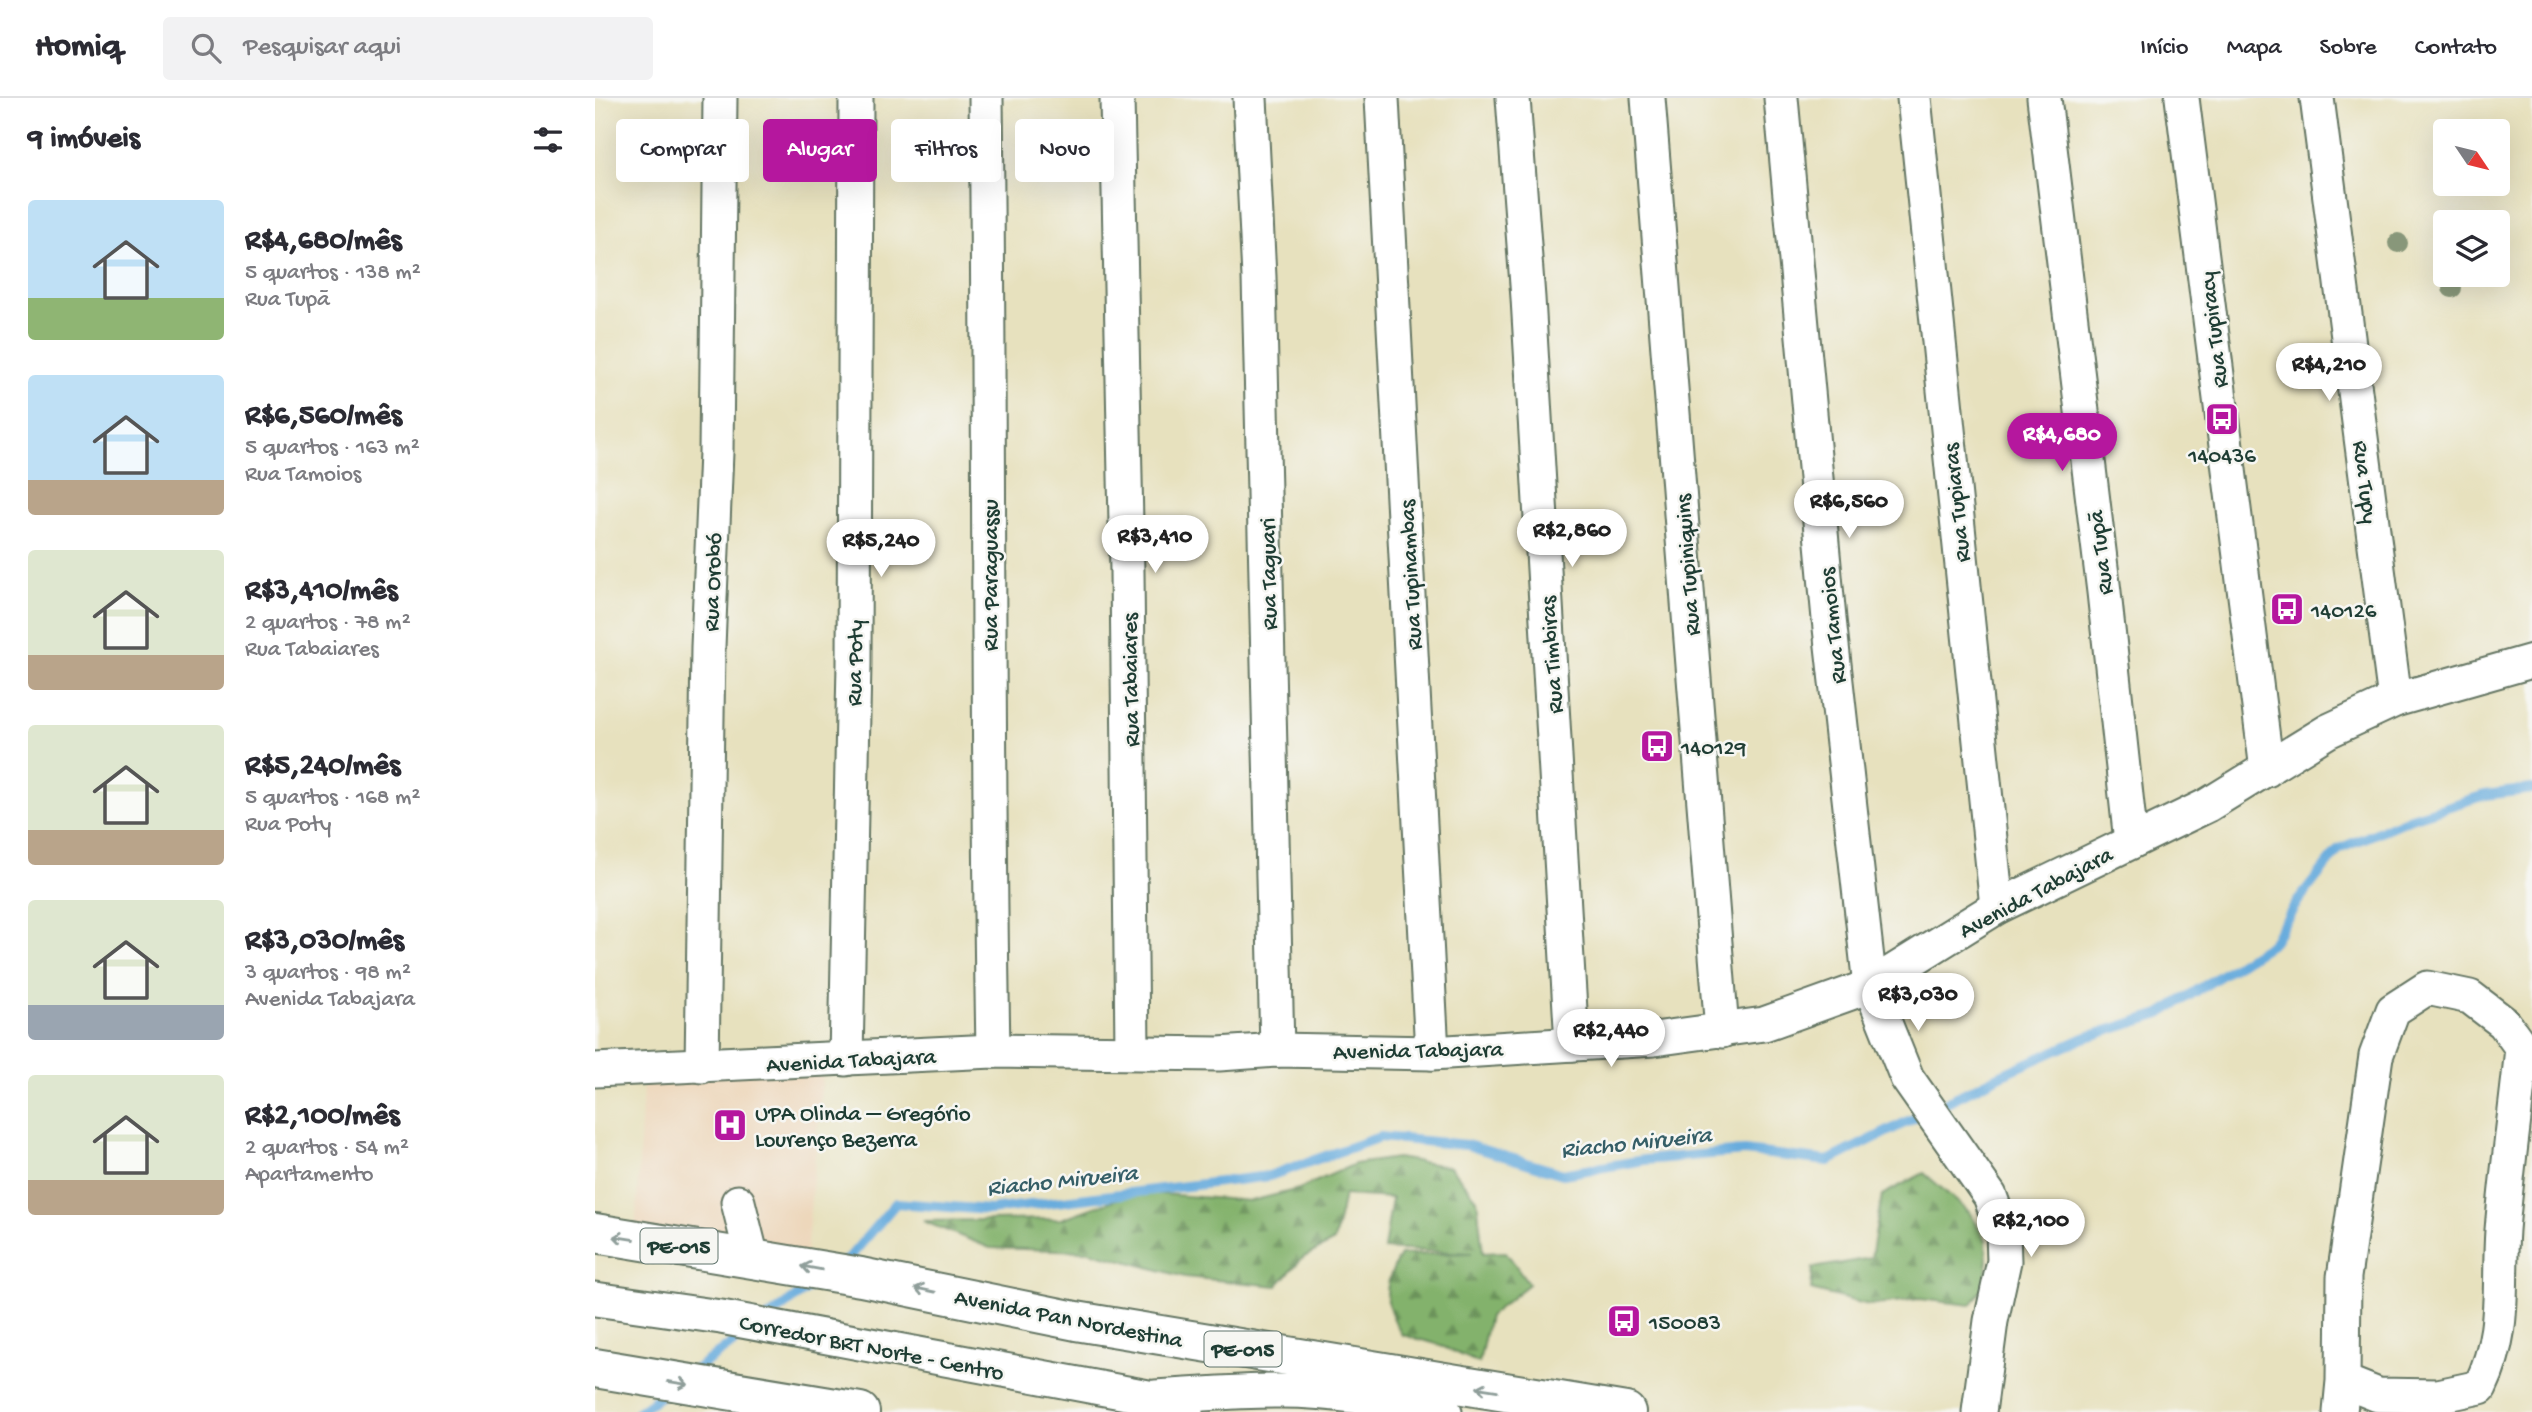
<!DOCTYPE html>
<html lang="pt">
<meta charset="utf-8">
<style>
body{margin:0;font-family:"Gochi Hand",sans-serif;background:#f2f2f3;color:#2b2b33;height:100vh;display:flex;flex-direction:column;font-size:26px;white-space:nowrap}
*{box-sizing:border-box;margin:0}
p{font-size:23px;color:#7c7c81}
.icon{flex:none;width:38px;height:38px;fill:none;stroke:currentColor;stroke-width:2;stroke-linecap:round;stroke-linejoin:round}
.map{position:relative;flex:1;overflow:hidden}
.drawer{display:flex;flex-direction:column;background:#fff;width:595px}
.drawer>*{flex:none}
.hud{position:absolute;left:21px;top:21px;width:665px;height:63px;display:flex;gap:14px}
.needle{width:46px;rotate:125deg}
.controls{position:absolute;left:1838px;top:21px;display:grid;gap:14px}
.controls a{display:grid;place-items:center;width:77px;height:77px;border-radius:7px;background:#fff;box-shadow:0 7px 28px #0002;font-size:35px}
.price{position:absolute;translate:-50% -60px;padding:0 16px;border-radius:24px;background:#fff;color:#222;font-size:23px;line-height:46px;filter:drop-shadow(0 2px 4px #0008)}
.price::after{content:'';position:absolute;left:50%;top:42px;width:21px;height:16px;margin-left:-10px;background:inherit;clip-path:polygon(0 0,100% 0,50% 100%)}
.price.selected{background:#b5179e;color:#fff}
ul{padding:0;list-style:none}
li{display:flex;align-items:center;gap:21px;height:175px;padding:0 28px}
li span{display:grid;place-items:center;flex:none;width:196px;height:140px;border-radius:7px;color:#555}
li>.icon{margin-inline-start:auto}
span .icon{width:84px;height:84px;fill:#fffc;stroke-width:1}
li b{font-size:30px}
h2{display:flex;justify-content:space-between;align-items:center;height:84px;padding:0 28px;font-size:30px}
.pill{padding:0 24px;border-radius:7px;background:#fff;box-shadow:0 7px 28px #0002;font-size:24px;line-height:63px}
.pill.selected{background:#b5179e;color:#fff}
header{display:flex;align-items:center;gap:42px;box-sizing:border-box;height:98px;padding:0 35px;background:#fff;border-bottom:2px solid #e1e1e2}
header strong{font-size:33px}
nav{display:flex;gap:38px;margin-inline-start:auto;font-size:24px}
.search{width:490px;height:63px;background:#f2f2f3;display:flex;align-items:center;gap:18px;box-sizing:border-box;padding:0 24px;border-radius:7px;color:#7c7c81;font-size:26px}
main{display:flex;flex:1;min-height:0}
.map>svg:first-child{display:block}
</style>
<header>
<strong>Homiq</strong>
<div class="search"><svg class="icon" aria-label="search" viewBox="0 0 24 24"><circle cx="10" cy="10" r="6"/><path d="M15 15l6 6"/></svg>Pesquisar aqui</div>
<nav><a>Início</a><a>Mapa</a><a>Sobre</a><a>Contato</a></nav>
</header>
<main>
<section class="drawer">
<h2>9 imóveis<svg class="icon" aria-label="filters" viewBox="0 0 24 24"><path d="M4 7h16M4 17h16"/><circle cx="9" cy="7" r="2"/><circle cx="15" cy="17" r="2"/></svg></h2>
<ul>
<li><span style="background:linear-gradient(#bfe0f5 70%,#8fb573 0)"><svg class="icon" aria-label="home" viewBox="0 0 24 24"><path d="M3 11l9-7 9 7M6 9v11h12V9"/></svg></span><div><b>R$4,680/mês</b><p>5 quartos · 138 m²</p><p>Rua Tupã</p></div></li>
<li><span style="background:linear-gradient(#bfe0f5 75%,#b9a48a 0)"><svg class="icon" aria-label="home" viewBox="0 0 24 24"><path d="M3 11l9-7 9 7M6 9v11h12V9"/></svg></span><div><b>R$6,560/mês</b><p>5 quartos · 163 m²</p><p>Rua Tamoios</p></div></li>
<li><span style="background:linear-gradient(#dfe7d0 75%,#b9a48a 0)"><svg class="icon" aria-label="home" viewBox="0 0 24 24"><path d="M3 11l9-7 9 7M6 9v11h12V9"/></svg></span><div><b>R$3,410/mês</b><p>2 quartos · 78 m²</p><p>Rua Tabaiares</p></div></li>
<li><span style="background:linear-gradient(#dfe7d0 75%,#b9a48a 0)"><svg class="icon" aria-label="home" viewBox="0 0 24 24"><path d="M3 11l9-7 9 7M6 9v11h12V9"/></svg></span><div><b>R$5,240/mês</b><p>5 quartos · 168 m²</p><p>Rua Poty</p></div></li>
<li><span style="background:linear-gradient(#dfe7d0 75%,#9aa5b1 0)"><svg class="icon" aria-label="home" viewBox="0 0 24 24"><path d="M3 11l9-7 9 7M6 9v11h12V9"/></svg></span><div><b>R$3,030/mês</b><p>3 quartos · 98 m²</p><p>Avenida Tabajara</p></div></li>
<li><span style="background:linear-gradient(#dfe7d0 75%,#b9a48a 0)"><svg class="icon" aria-label="home" viewBox="0 0 24 24"><path d="M3 11l9-7 9 7M6 9v11h12V9"/></svg></span><div><b>R$2,100/mês</b><p>2 quartos · 54 m²</p><p>Apartamento</p></div></li>
</ul>
</section>
<div class="map">
<svg width="1937" height="1314" viewBox="0 0 1937 1314">
<defs>
<pattern id="forest-firs" width="22" height="20" patternUnits="userSpaceOnUse" patternTransform="scale(1.75)"><rect width="22" height="20" fill="#83b26c"/><path d="M5 1l3.5 6h-7zM16 11l3.5 6h-7z" fill="#6b925a"/></pattern>
</defs>
<rect width="100%" height="100%" fill="#f6f6f2"/>
<filter id="ink" filterUnits="userSpaceOnUse"><feTurbulence type="fractalNoise" baseFrequency=".0143" numOctaves="2"/><feDisplacementMap in="SourceGraphic" scale="14" xChannelSelector="R" yChannelSelector="G"/><feConvolveMatrix kernelMatrix="1 2 1 2 8 2 1 2 1" color-interpolation-filters="sRGB"/></filter>
<filter id="wash" filterUnits="userSpaceOnUse"><feTurbulence type="fractalNoise" baseFrequency=".00686" numOctaves="4" result="noise"/><feDisplacementMap in="SourceGraphic" scale="28" xChannelSelector="R" yChannelSelector="G"/><feGaussianBlur stdDeviation="1.57" result="paint"/><feColorMatrix in="noise" values="0 0 0 0 0 0 0 0 0 0 0 0 0 0 0 0 0 1.4 0 .05"/><feComposite in="paint" operator="in"/></filter>
<g filter="url(#wash)">
<rect width="100%" height="100%" fill="#e7e1be"/>
<path fill="#edd7bb" d="M229,959L211,1157L40,1140L49,971Z"/>
<g fill="url(#forest-firs)" stroke="#517850" stroke-width="2">
<path d="M802,1060L855,1069L882,1101L888,1155L911,1154L934,1186L894,1218L884,1265L842,1246L807,1237C789,1204 786,1191 805,1157L877,1155L789,1151L797,1100L749,1097L739,1143L707,1160L682,1188L590,1179L494,1153L395,1150L328,1123L466,1121L541,1094L656,1103L704,1091L760,1066Z"/>
<path d="M1329,1075L1374,1114L1391,1142L1392,1169L1390,1187L1376,1207L1324,1201L1274,1207L1216,1192L1218,1170L1276,1160L1287,1097Z"/>
</g>
<g fill="none" stroke-linecap="round" stroke-linejoin="round">
<g stroke="#67acdd" stroke-width="10">
<path d="M247,1165L254,1160L301,1105L395,1112L674,1078L785,1039L872,1047L968,1076L1049,1062L1149,1053L1233,1063L1406,977L1489,940L1565,916L1677,845L1703,803L1744,751L1816,720L1890,697L1937,691"/>
<path d="M174,1219L224,1182"/>
<path d="M97,1274L156,1232"/>
<path d="M43,1314L71,1294"/>
</g>
</g>
</g>
<g filter="url(#ink)">
<g fill="none" stroke-linecap="round" stroke-linejoin="round">
<g stroke="#657664" stroke-width="37">
<g id="minor">
<path d="M391,0C395,318 392,635 398,953"/>
<path d="M522,0L532,473L537,954"/>
<path d="M655,0L664,179L682,952"/>
<path d="M787,0L837,955"/>
<path d="M918,0L933,200L977,946"/>
<path d="M1053,0L1127,933"/>
<path d="M1186,0L1234,521L1275,888L1312,980L1395,1098L1408,1134L1409,1163L1396,1223L1384,1314"/>
<path d="M1319,0L1402,809"/>
<path d="M1449,0L1509,494L1536,744"/>
<path d="M1587,0L1672,672"/>
<path d="M1722,0L1800,602"/>
<path d="M251,961L259,566L261,0"/>
<path d="M107,968L113,549L121,354L125,0"/>
<path d="M0,972L398,953L624,956L682,952L837,955L1059,941L1169,926L1275,888L1402,809L1613,707L1733,633L1800,602L1937,563"/>
<path d="M143,1104L157,1160"/>
<path d="M0,1201L126,1219L553,1299L591,1314"/>
<path d="M560,1299C600,1297 639,1293 679,1293C737,1292 794,1303 850,1314"/>
<path d="M1745,1314L1748,1283L1749,1179L1781,958L1798,912L1832,890L1875,899L1909,925L1927,950C1921,1010 1912,1071 1907,1132C1903,1191 1912,1233 1885,1289L1843,1298L1783,1297L1748,1283"/>
</g>
</g>
<g stroke="#657664" stroke-width="42">
<g id="highway">
<path d="M0,1135L266,1179L481,1223L1031,1314"/>
<path d="M0,1270L265,1314"/>
</g>
</g>
<use href="#minor" stroke="#fff" stroke-width="33"/>
<use href="#highway" stroke="#fff" stroke-width="38"/>
</g>
<g fill="#88977a">
<circle cx="1803" cy="145" r="10"/>
<circle cx="1857" cy="190" r="10"/>
</g>
<defs><path id="oneway-shaft" d="M-6 0H5M1.5-3L5.5 0L1.5 3" fill="none" stroke-width="1.6" stroke-linecap="round" stroke-linejoin="round" transform="scale(1.75)"/></defs>
<g stroke="#8f9e9a">
<use href="#oneway-shaft" transform="translate(29 1140) rotate(-171)"/>
<use href="#oneway-shaft" transform="translate(217 1170) rotate(-170)"/>
<use href="#oneway-shaft" transform="translate(330 1192) rotate(-168)"/>
<use href="#oneway-shaft" transform="translate(83 1285) rotate(9)"/>
<use href="#oneway-shaft" transform="translate(892 1291) rotate(-171)"/>
</g>
</g>
<defs>
<g id="bus-square" transform="scale(1.75)"><rect x="-9" y="-9" width="18" height="18" rx="4" fill="#b5179e" stroke="#f6f6f2"/><path d="M-5-6H5V4H4V6H2V4H-2V6H-4V4H-5ZM-3.5-4V0h7V-4ZM-3.5 1.2v1.5H-2V1.2ZM2 1.2v1.5H3.5V1.2Z" fill="#fff"/></g>
<g id="hospital-square" transform="scale(1.75)"><rect x="-9" y="-9" width="18" height="18" rx="4" fill="#b5179e" stroke="#f6f6f2"/><path d="M-5-5h3v3.5h4V-5h3V5h-3V1.5h-4V5h-3Z" fill="#fff"/></g>
</defs>
<g fill-rule="evenodd">
<use href="#bus-square" x="1627" y="321"/>
<use href="#bus-square" x="1692" y="511"/>
<use href="#bus-square" x="1062" y="648"/>
<use href="#hospital-square" x="135" y="1027"/>
<use href="#bus-square" x="1029" y="1223"/>
</g>
<g text-anchor="middle" stroke-width="5" stroke-linejoin="round" paint-order="stroke">
<g fill="#f6f6f2" stroke="#60746d" stroke-width="2">
<rect x="45.5" y="1130.5" width="77" height="35" rx="5"/>
<rect x="609.5" y="1233.5" width="77" height="35" rx="5"/>
</g>
<g font-size="21" font-weight="bold" fill="#1f3d34">
<text x="84" y="1155">PE-015</text>
<text x="648" y="1258">PE-015</text>
</g>
<g font-size="23" fill="#1f3d34" stroke="#f6f6f2">
<text transform="translate(1617 232) rotate(-97)" y="8">Rua Tupiracy</text>
<text transform="translate(1772 384) rotate(83)" y="8">Rua Tupy</text>
<text transform="translate(1360 405) rotate(-96)" y="8">Rua Tupiaras</text>
<text transform="translate(1504 455) rotate(-97)" y="8">Rua Tupã</text>
<text transform="translate(1091 467) rotate(-94)" y="8">Rua Tupiniquins</text>
<text transform="translate(672 476) rotate(-91)" y="8">Rua Taguari</text>
<text transform="translate(394 477) rotate(-90)" y="8">Rua Paraguassu</text>
<text transform="translate(814 477) rotate(-93)" y="8">Rua Tupinambas</text>
<text transform="translate(116 484) rotate(-88)" y="8">Rua Orobó</text>
<text transform="translate(1236 528) rotate(-96)" y="8">Rua Tamoios</text>
<text transform="translate(955 557) rotate(-94)" y="8">Rua Timbiras</text>
<text transform="translate(258 565) rotate(-89)" y="8">Rua Poty</text>
<text transform="translate(534 582) rotate(-91)" y="8">Rua Tabaiares</text>
<text transform="translate(1440 793) rotate(-28)" y="8">Avenida Tabajara</text>
<text transform="translate(823 951) rotate(-1)" y="8">Avenida Tabajara</text>
<text transform="translate(256 961) rotate(-3)" y="8">Avenida Tabajara</text>
<text transform="translate(474 1219) rotate(11)" y="8">Avenida Pan Nordestina</text>
<text transform="translate(277 1248) rotate(11)" y="8">Corredor BRT Norte - Centro</text>
</g>
<g font-size="23" fill="#1f3d34" stroke="#f6f6f2" text-anchor="start">
<text x="1627" y="364" text-anchor="middle">140436</text>
<text x="1716" y="519">140126</text>
<text x="1086" y="656">140129</text>
<text x="160" y="1022">UPA Olinda – Gregório<tspan x="160" dy="26">Lourenço Bezerra</tspan></text>
<text x="1054" y="1231">150083</text>
</g>
<g font-size="24" font-style="italic" fill="#355e67" stroke="#f6f6f2">
<text transform="translate(1041 1043) rotate(-6)" y="8">Riacho Mirueira</text>
<text transform="translate(467 1081) rotate(-6)" y="8">Riacho Mirueira</text>
</g>
</g>
</svg>
<div class="controls">
<a><svg class="needle" viewBox="-14 -14 28 28"><path d="M0-13l5 13h-10z" fill="#e53935"/><path d="M0 13l5-13h-10z" fill="#7c7c81"/></svg></a>
<a><svg class="icon" aria-label="layers" viewBox="0 0 24 24"><path d="M12 4l9 5-9 5-9-5zM3 14l9 5 9-5"/></svg></a>
</div>
<b class="price" style="left:1734px;top:305px">R$4,210</b>
<b class="price selected" style="left:1467px;top:375px">R$4,680</b>
<b class="price" style="left:1254px;top:442px">R$6,560</b>
<b class="price" style="left:977px;top:471px">R$2,860</b>
<b class="price" style="left:560px;top:477px">R$3,410</b>
<b class="price" style="left:286px;top:481px">R$5,240</b>
<b class="price" style="left:1323px;top:935px">R$3,030</b>
<b class="price" style="left:1016px;top:971px">R$2,440</b>
<b class="price" style="left:1436px;top:1161px">R$2,100</b>
<div class="hud">
<a class="pill">Comprar</a>
<a class="pill selected">Alugar</a>
<a class="pill">Filtros</a>
<a class="pill">Novo</a>
</div>
</div>
</main>
